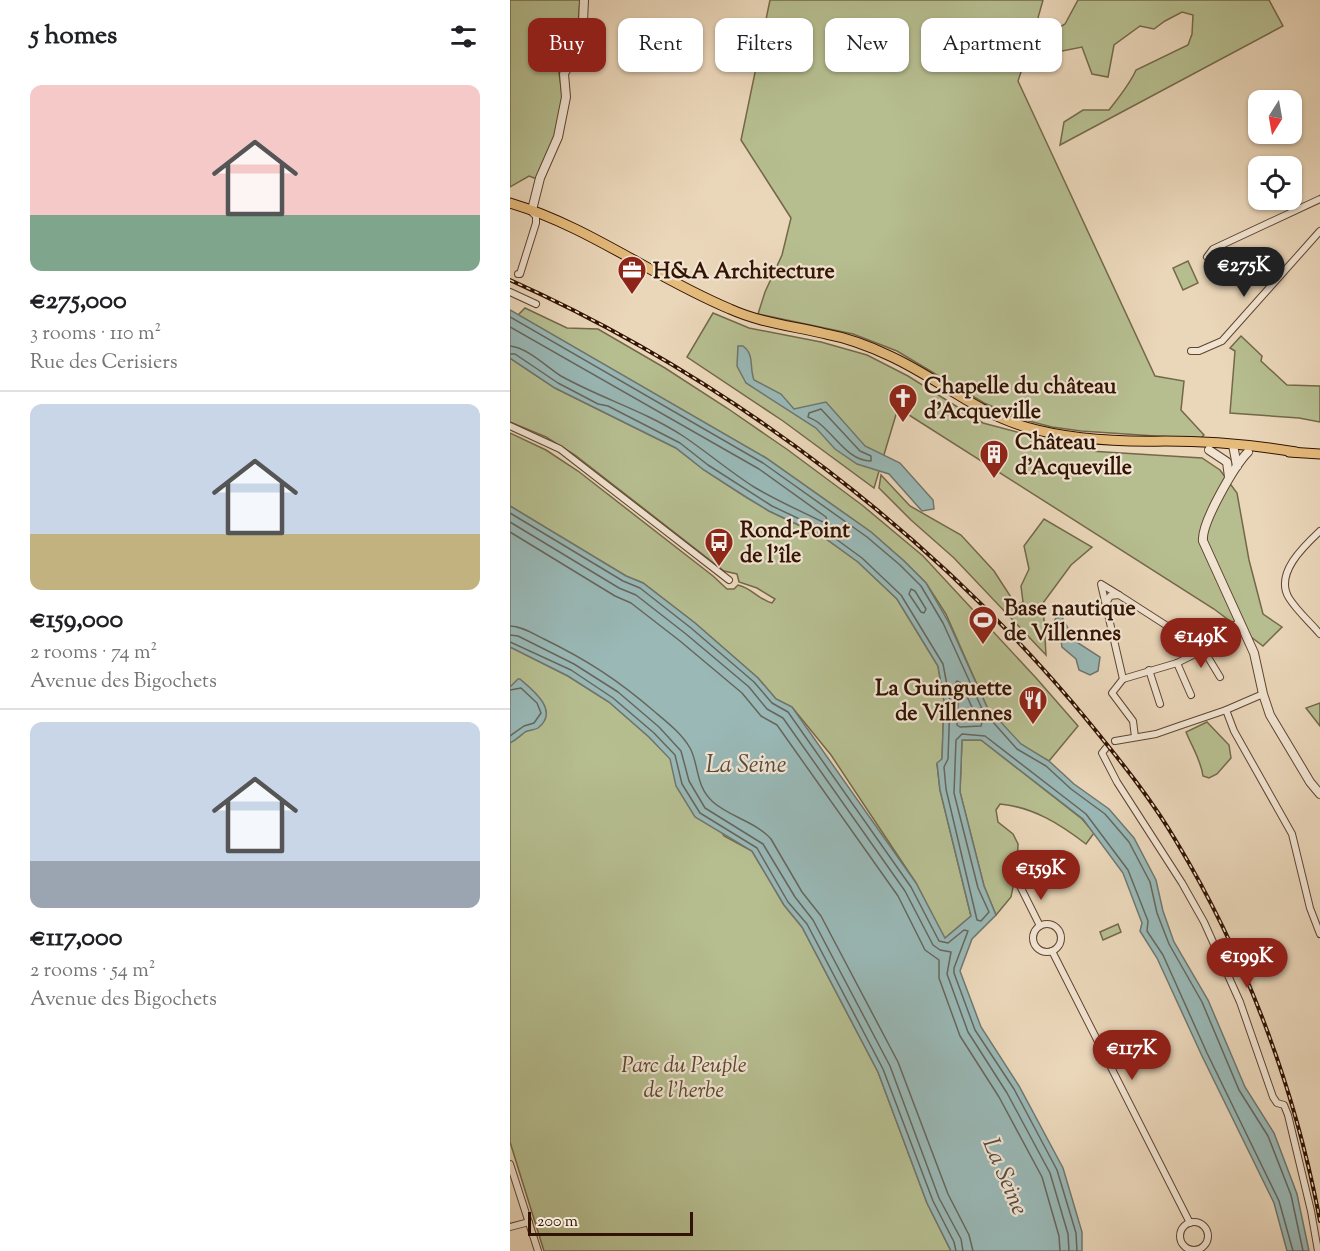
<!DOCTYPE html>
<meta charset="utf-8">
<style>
body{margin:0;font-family:"Sorts Mill Goudy",serif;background:#f6f6f6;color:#202124;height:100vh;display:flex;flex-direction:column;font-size:22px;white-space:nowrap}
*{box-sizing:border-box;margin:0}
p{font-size:20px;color:#757577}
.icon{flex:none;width:33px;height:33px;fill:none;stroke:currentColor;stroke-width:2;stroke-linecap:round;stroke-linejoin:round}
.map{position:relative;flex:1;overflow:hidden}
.details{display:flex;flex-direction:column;background:#fff;width:510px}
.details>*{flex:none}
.hud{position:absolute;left:18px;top:18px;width:570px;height:54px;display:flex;gap:12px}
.needle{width:39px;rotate:191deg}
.fabs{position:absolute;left:738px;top:90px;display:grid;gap:12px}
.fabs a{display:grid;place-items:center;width:54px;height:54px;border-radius:12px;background:#fff;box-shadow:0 2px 4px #0004;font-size:30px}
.scale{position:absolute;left:18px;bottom:15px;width:165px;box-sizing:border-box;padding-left:6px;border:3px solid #321302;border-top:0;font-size:16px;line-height:21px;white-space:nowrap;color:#321302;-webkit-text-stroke:4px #f1e4d2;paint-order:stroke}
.price{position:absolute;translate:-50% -51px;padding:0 14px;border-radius:21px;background:#8f2418;color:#fff;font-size:20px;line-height:39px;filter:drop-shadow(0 2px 3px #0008)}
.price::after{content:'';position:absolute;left:50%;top:36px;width:18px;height:14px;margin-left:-9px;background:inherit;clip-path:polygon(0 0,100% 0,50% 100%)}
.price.on{background:#222;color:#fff}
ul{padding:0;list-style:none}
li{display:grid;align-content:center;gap:12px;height:318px;padding:0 30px}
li+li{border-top:2px solid #e0e0e0}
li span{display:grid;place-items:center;height:186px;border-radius:12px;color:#555}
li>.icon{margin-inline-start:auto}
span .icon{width:108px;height:108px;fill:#fffc;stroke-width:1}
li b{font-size:26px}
h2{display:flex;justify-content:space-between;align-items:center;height:72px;padding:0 30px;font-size:26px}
.pill{padding:0 21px;border-radius:12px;background:#fff;box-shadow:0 2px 4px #0004;font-size:21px;line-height:54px}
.pill.on{background:#8f2418;color:#fff}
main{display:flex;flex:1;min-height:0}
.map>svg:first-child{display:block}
</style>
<main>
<section class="details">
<h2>5 homes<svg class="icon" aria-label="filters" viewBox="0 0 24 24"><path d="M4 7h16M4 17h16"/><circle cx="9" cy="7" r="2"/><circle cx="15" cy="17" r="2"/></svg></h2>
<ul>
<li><span style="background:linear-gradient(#f6c9c9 70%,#7fa58c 0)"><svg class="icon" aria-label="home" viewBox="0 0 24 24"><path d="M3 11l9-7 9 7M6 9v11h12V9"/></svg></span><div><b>€275,000</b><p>3 rooms · 110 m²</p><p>Rue des Cerisiers</p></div></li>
<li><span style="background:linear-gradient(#c9d6e8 70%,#c2b280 0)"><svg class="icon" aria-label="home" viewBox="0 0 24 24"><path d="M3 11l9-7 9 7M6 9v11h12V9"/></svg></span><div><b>€159,000</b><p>2 rooms · 74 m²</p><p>Avenue des Bigochets</p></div></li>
<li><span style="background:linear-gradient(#c9d6e8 75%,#9aa5b1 0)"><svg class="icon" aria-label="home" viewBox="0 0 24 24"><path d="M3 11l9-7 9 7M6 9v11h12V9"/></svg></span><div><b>€117,000</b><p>2 rooms · 54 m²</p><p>Avenue des Bigochets</p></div></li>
</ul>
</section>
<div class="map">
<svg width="810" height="1251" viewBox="0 0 810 1251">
<rect width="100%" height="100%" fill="#ead6b9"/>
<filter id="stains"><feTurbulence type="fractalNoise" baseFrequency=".00333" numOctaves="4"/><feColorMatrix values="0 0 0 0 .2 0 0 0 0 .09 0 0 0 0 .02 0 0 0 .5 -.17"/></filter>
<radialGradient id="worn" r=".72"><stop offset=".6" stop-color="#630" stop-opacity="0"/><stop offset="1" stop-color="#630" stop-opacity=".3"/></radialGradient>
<g fill="#b6be90" stroke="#746849" stroke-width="1.5">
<path d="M0,0H70L67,38L59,61L57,60L49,73L53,100L43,143L27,179L19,176L0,187Z"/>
<path d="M260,0H533L526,25L542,32L555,24L568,0H759L773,26L550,145L554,122L573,110H599C609,97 620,84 626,70L678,45L682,34L683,15L672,12L655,21L644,29L630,26L604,45L598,77L582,74L572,47L542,53L520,45L508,81L645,376L674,381L671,410L694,435L690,439L571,431L542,427L515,420L474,403L387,351L343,334L248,314L255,292L272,255L281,218L231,140Z"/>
<path d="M678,261L688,283L673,290L663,268Z"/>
<path d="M15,308L57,328L88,329L155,368L217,408L278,450L352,505L413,556L527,679L568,726L539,761L505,742L477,707L436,614L416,583L394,561L361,532L256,458L8,315Z"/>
<path d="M203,313L239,328L311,342L357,355L398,376L473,423L579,451L692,458L710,470L727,493L739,560L753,614L772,627L753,646L704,609L388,408L364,488L273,421L177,357Z"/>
<path d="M731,336L752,356L751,361L777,385L810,386V422L789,418L720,413L725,351L720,348Z"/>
<path d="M0,358L45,388L166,448L194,470L236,497L259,511L312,536L348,562L387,599L428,666L434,701L432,759L427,764L430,790L461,916L434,939L406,883L321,755L282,707L266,699L248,678L185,623L133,583L116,576L0,506V433L36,450L68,471L203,576L217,589H224L228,585C242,588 249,600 262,603L265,599L247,588L229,582L227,574L214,571L65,455L36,437L0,422Z"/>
<path d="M371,475L400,506L451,535L484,571L506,605L513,602L511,586L519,569L514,546L534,519L582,547L561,565L533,603L536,655L444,558L401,520L369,488Z"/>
<path d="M0,647L58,676L99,702L139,737L173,771L214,836L242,851L274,905L292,927L368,1072L417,1203L441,1251H34L0,1142Z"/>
<path d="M810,703V726L796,708Z"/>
<path d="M697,722L719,745L721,758L707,774L699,778L693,776C691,760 682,747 676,732Z"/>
<path d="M452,740H471L572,819L584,833L576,844C550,824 523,807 490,804L486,810L488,822L503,834L508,844L507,868L501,897L486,915L474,886L450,792Z"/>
<path d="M608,924L611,932L593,940L590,932Z"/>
</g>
<g fill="#99b8b6" stroke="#70766e" stroke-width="1.5">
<path d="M0,310L256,458L361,532L394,561L416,583L438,621L477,707L511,744L539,761L564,784L599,809L624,838L646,880L653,911L664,942L698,1000L735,1087L764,1133L787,1194L799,1251H777L764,1203L692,1056L647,958L630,931L632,923L613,873L573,819L471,740H452L450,792L474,886L486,915L462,939L450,971L471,1027L509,1086L553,1168L572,1232V1251H441L417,1203L368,1072L292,927L274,905L242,851L185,817L166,786L160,759L139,737L99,702L58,676L0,647V506L116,576L133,583L185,623L248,678L266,699L282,707L406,883L435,938L461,916L430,790L427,763L432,759L434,701L428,666L387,599L348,562L312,536L259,511L236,497L194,470L166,448L45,388L0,358Z"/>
<path d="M228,346H233C245,355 239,367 244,380L271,394L284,409L316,402L355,446L390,463L423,500L424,509L412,511L379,474L347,464L325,449L306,428L236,383L227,366Z"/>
<path d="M552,617L565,641L590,657L588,671L580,675L569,670L566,659L552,647L550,635L541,627L546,618Z"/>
<path d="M8,679H10C23,690 50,711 28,728C25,730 19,730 15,732C10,736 6,740 0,743V687Z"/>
</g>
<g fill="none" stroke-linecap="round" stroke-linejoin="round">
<g stroke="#66665c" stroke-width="1.5">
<path d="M0,317L253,463L357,537L390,565L411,586L433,623L473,711L507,749L536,766L561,789L595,814L619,842L640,882L647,913L659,944L692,1002L729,1090L758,1136L781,1195L793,1251"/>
<path d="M0,327L249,469L316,517L317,521L313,522C290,511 266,500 244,487C219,471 197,452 173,436C135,411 90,398 51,376C37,367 16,347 0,346"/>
<path d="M0,354H5L48,383L88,404L98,406L170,443L198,465L262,506L315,531L352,558L391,595L433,664L440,701L438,759L434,767L436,789L467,920L471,921L479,912L468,888L444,793L446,740L452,734L475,736L576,814L618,870L638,921L637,931L653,955L697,1053L769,1201L783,1251"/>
<path d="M311,409L350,451L361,456V461C339,461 326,437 310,424C307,421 302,419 298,417L299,413Z"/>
<path d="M0,513L113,581L130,588L181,628L244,682L262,703L278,712L401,887L429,941L438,943L454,930L458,931L444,968V973L465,1030L504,1089L547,1170L566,1233L567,1251"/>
<path d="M0,522L109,588L126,595L176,634L239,687L257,709L273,718L395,891L423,945L430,950L441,952L437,974L458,1032L497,1093L540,1173L558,1234L559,1251"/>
<path d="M0,532L105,596L121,603L170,641L232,693L251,716L267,725L388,896L415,950L429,960V978L450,1036L489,1097L532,1177L549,1236L550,1251"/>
<path d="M401,589L405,591L416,609L414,613L411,612L399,594Z"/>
<path d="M0,626C12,626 23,634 34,639C77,660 108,680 145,712C157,722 172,734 180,748C189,764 185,786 203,802C220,817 246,822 261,839L292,892L311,916L388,1062L438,1194L459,1235L463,1251"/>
<path d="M0,635L8,636L64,664L108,692L149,727L171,751L179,781L195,808L253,844L285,897L303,920L380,1066L429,1198L451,1239L453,1251"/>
<path d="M0,642L61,670L103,698L144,733L165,755L172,784L190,813L247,848L278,902L297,924L373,1069L423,1201L444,1242L446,1251"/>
<path d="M447,681L451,683L465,714L472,722L471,726L450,727L447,725L448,701L445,684Z"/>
<path d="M0,690L11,688L27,703L31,713L24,723L14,726L0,736"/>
</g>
<g stroke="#604430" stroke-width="8">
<g id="minor">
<path d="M697,257L703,249L810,199"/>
<path d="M8,274H10L26,223V215"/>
<path d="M0,292L26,304"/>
<path d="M681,351H689L712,341L810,231"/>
<path d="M0,426L50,449L219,580"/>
<path d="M810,531C794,546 764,574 779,598C787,611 800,622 810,634"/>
<path d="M609,595L591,584L613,679"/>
<path d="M596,604L600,596L609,595L693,649L710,677"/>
<path d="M667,663L681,695"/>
<path d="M639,670L650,704"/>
<path d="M613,679L667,663L713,640L723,626L730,622"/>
<path d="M613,679L602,693L623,721L625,737"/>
<path d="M716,710L724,731L782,834L800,908L810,934"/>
<path d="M605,741L646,734L669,726L716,710L753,694"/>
<path d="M596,748L592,753L607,782L672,883L694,922L730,1002L763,1097L767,1103L774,1105L778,1115L801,1211L808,1251"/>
<path d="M510,886L530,926"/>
<circle cx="537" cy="938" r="14"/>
<path d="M542,951L680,1223"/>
<path d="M0,1164L28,1251"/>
<circle cx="684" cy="1236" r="14"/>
<path d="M0,1227L19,1222"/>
</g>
</g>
<g stroke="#604430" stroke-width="10">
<g id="tertiary">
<path d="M24,213L22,210L30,178L48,137L56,97L54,74L68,47L73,22L74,0"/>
<path d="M723,445L727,466"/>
<path d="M699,450L717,462L719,477"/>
<path d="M738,452C725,465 691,523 693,541L744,653L753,694L760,715L800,782L810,794"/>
</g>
</g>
<g stroke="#321302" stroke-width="11">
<g id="primary">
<path d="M0,203C78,226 145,278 220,309C251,323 283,326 316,334C338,338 359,346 380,356C428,378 463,411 516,427C561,440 609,442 655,441C697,441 744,445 786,452"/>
<path d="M779,452L810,454"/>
</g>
</g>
<use href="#minor" stroke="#f1e4d2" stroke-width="6"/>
<use href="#tertiary" stroke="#f1e4d2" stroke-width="8"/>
<use href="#primary" stroke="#e5bb7c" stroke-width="9"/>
<g stroke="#321302" stroke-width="4">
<path id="rail" d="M0,280C221,379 429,538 582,726C612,763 642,800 666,841C736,957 785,1088 810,1221"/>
</g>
<use href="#rail" stroke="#f1e4d2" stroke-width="1.5" stroke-dasharray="4.5" stroke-linecap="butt"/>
</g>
<defs>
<g id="office-pin" transform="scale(1.5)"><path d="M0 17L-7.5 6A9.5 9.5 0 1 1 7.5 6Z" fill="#8f2418" stroke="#f1e4d2"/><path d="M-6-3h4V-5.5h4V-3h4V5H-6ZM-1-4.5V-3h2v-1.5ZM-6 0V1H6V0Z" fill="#fff"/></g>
<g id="church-pin" transform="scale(1.5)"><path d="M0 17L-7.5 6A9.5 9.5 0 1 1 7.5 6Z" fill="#8f2418" stroke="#f1e4d2"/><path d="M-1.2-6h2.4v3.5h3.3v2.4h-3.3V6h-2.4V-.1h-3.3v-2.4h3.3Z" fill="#fff"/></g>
<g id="building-pin" transform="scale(1.5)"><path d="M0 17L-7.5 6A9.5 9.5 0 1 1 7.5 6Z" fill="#8f2418" stroke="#f1e4d2"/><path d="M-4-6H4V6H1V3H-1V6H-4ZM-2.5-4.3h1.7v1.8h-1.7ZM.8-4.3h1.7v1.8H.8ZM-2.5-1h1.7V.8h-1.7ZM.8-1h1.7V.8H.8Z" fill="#fff"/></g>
<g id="bus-pin" transform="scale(1.5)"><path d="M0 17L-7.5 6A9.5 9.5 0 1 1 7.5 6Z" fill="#8f2418" stroke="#f1e4d2"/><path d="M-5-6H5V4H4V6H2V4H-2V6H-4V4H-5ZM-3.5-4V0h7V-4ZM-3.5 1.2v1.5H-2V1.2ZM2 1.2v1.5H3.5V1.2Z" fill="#fff"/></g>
<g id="stadium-pin" transform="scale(1.5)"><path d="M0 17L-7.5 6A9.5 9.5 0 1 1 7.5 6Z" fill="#8f2418" stroke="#f1e4d2"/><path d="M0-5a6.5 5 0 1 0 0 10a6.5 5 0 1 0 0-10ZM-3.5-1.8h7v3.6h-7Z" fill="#fff"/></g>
<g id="restaurant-pin" transform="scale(1.5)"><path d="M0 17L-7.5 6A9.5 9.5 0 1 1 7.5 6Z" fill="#8f2418" stroke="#f1e4d2"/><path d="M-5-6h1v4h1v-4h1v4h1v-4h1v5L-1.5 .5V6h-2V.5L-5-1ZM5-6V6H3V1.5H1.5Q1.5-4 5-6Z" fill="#fff"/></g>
</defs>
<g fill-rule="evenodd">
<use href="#office-pin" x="122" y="270"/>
<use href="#church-pin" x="393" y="398"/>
<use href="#building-pin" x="484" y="454"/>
<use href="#bus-pin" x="209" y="542"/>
<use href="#stadium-pin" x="473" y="620"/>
<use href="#restaurant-pin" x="523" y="700"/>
</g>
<g text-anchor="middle" stroke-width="4.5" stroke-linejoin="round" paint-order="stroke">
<g font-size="22" font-weight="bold" fill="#321302" stroke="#f1e4d2" text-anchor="start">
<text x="143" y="278">H&amp;A Architecture</text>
<text x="414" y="393">Chapelle du château<tspan x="414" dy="25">d'Acqueville</tspan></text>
<text x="505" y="449">Château<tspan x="505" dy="25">d'Acqueville</tspan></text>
<text x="230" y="537">Rond-Point<tspan x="230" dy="25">de l'île</tspan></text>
<text x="494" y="615">Base nautique<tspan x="494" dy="25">de Villennes</tspan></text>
<text x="502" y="695" text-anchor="end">La Guinguette<tspan x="502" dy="25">de Villennes</tspan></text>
</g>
<g font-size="22" font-style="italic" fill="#5a462d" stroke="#f1e4d2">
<text x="174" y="1072">Parc du Peuple<tspan x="174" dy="25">de l'herbe</tspan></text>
</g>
<g font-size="24" font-style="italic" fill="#564d41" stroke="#f1e4d2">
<text x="236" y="772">La Seine</text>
<text transform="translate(496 1176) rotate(67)" y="8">La Seine</text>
</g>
</g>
<rect width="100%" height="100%" filter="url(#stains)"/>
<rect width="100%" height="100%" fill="url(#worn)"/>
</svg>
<div class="fabs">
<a><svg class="needle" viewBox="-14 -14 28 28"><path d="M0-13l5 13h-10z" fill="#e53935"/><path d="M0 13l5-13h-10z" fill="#757577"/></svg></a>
<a><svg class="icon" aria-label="locate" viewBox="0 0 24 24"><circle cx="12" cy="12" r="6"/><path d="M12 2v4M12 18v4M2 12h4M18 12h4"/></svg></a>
</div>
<div class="scale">200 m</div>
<b class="price on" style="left:734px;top:298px">€275K</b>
<b class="price" style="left:691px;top:669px">€149K</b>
<b class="price" style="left:531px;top:901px">€159K</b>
<b class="price" style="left:737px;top:989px">€199K</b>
<b class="price" style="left:622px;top:1081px">€117K</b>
<div class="hud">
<a class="pill on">Buy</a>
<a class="pill">Rent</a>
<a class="pill">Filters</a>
<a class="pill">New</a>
<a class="pill">Apartment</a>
</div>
</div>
</main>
